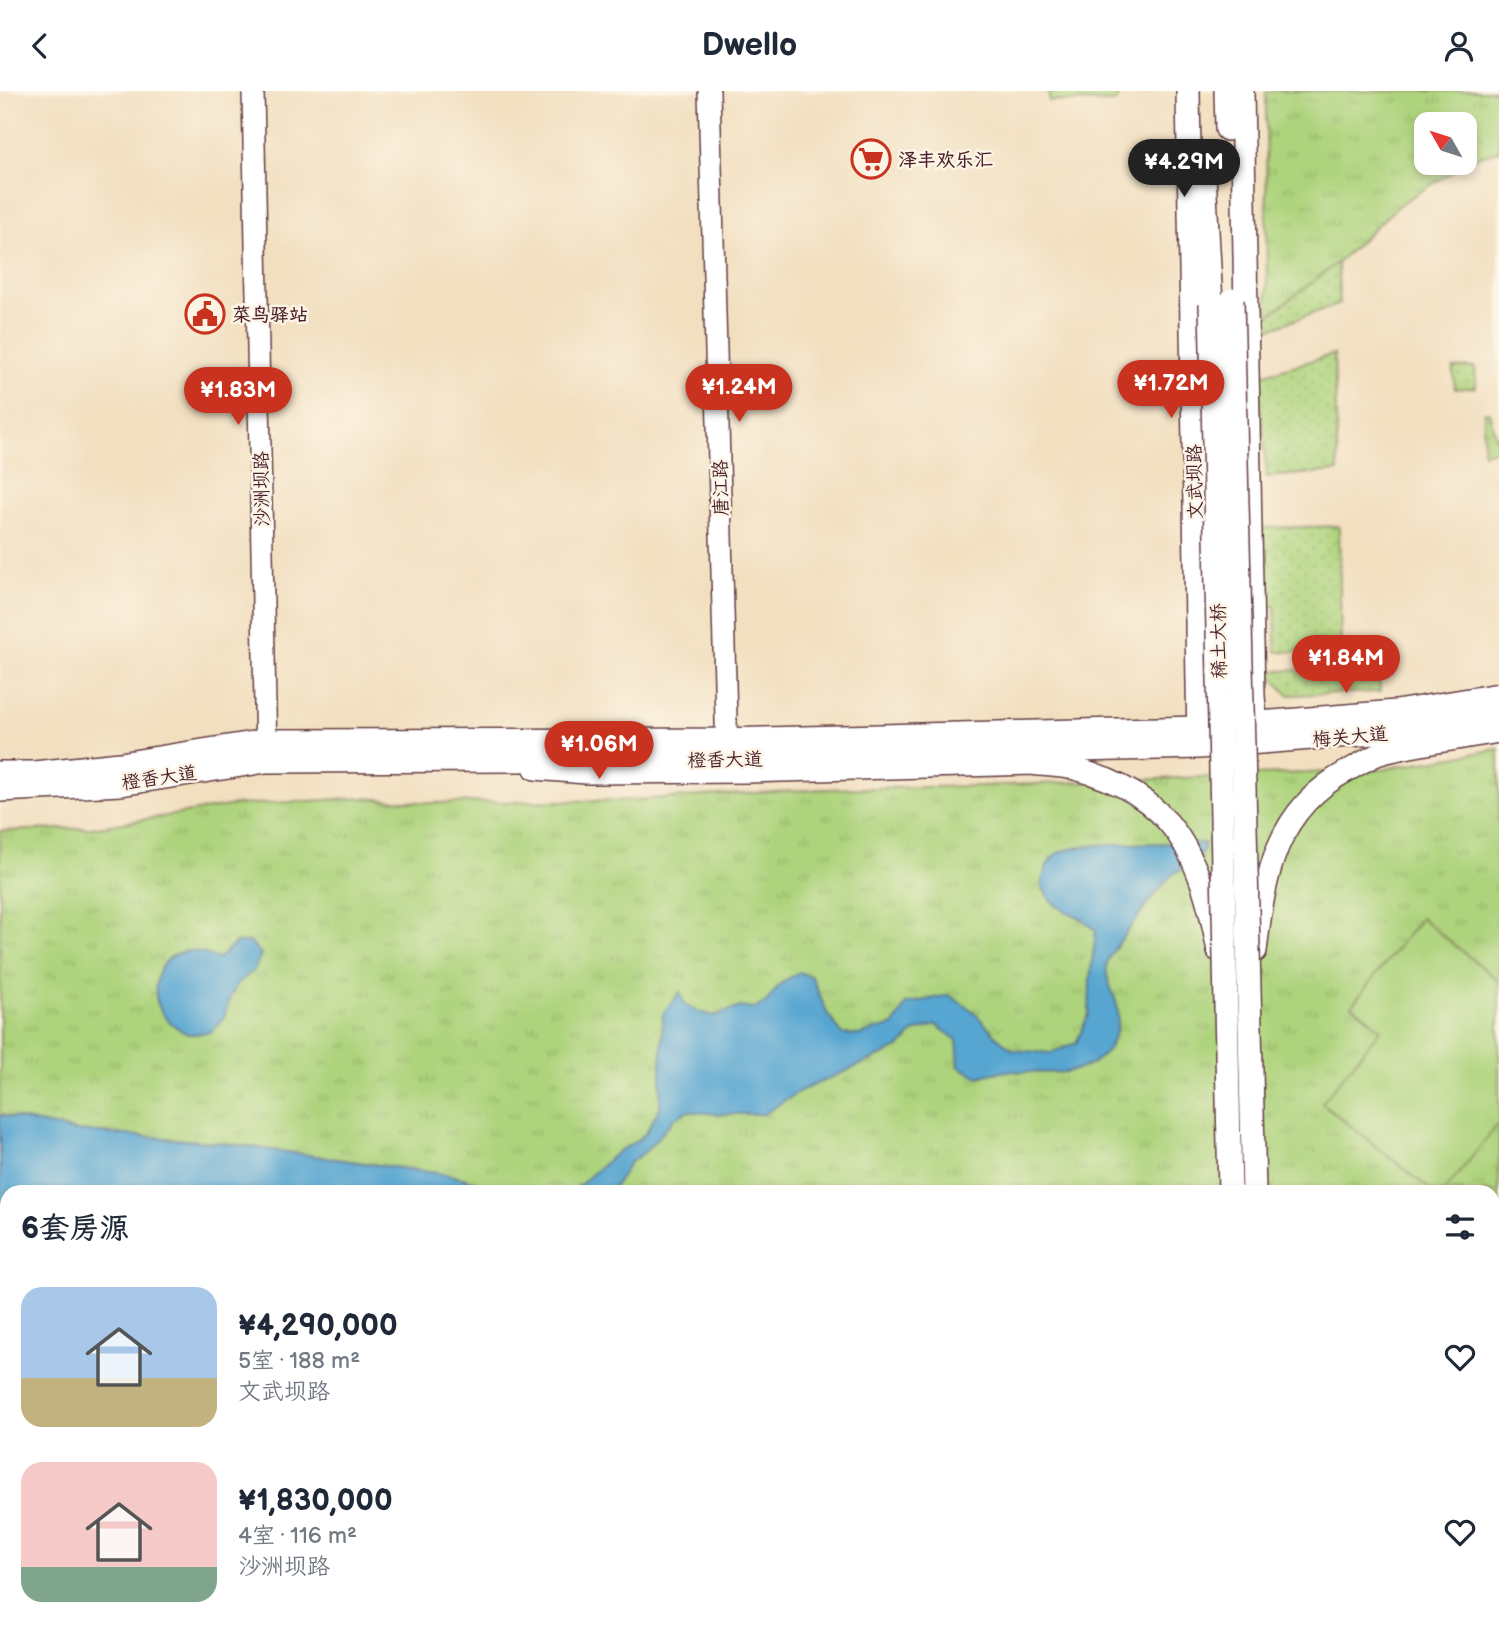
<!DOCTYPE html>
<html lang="zh">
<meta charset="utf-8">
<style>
body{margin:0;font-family:"Balsamiq Sans","LXGW WenKai TC",sans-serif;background:#f2f2f3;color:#1f2937;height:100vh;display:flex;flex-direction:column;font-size:26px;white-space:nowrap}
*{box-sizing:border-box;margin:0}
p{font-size:23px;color:#747a83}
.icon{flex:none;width:38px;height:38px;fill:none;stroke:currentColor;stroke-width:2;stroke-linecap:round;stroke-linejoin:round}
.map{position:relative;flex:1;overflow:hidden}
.sheet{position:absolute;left:0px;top:1094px;width:1500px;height:450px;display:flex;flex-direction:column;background:#fff;border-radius:21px 21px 0 0;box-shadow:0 4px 10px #0003}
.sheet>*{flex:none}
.needle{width:46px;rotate:309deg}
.tools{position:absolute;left:1414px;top:21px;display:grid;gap:14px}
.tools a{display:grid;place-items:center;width:63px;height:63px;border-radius:14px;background:#fff;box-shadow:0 4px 10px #0003;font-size:35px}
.price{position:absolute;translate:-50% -60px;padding:0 16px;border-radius:24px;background:#c8321e;color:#fff;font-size:23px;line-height:46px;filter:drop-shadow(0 2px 4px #0008)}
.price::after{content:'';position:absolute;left:50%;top:42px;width:21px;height:16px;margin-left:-10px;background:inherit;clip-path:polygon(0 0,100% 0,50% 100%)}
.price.selected{background:#222;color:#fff}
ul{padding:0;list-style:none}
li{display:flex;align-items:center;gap:21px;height:175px;padding:0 21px}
li span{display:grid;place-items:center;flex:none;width:196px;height:140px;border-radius:21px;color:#555}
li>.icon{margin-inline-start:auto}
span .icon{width:84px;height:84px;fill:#fffc;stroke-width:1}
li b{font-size:30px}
h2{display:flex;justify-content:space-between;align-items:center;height:84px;padding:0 21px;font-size:30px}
header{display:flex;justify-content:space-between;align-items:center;height:91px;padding:0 21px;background:#fff;font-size:32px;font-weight:700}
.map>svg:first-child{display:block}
</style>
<header><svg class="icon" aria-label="back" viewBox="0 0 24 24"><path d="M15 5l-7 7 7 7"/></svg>Dwello<svg class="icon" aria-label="person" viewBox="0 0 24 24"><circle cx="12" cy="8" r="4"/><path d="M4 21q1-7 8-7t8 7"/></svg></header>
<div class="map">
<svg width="1499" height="1542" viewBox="0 0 1499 1542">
<defs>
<pattern id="grass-dots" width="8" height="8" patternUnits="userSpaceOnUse" patternTransform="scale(1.75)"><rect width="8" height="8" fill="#add37c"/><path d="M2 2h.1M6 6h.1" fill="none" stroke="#96b56b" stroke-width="1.8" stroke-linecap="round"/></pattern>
<pattern id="park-tufts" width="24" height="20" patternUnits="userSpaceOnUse" patternTransform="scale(1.75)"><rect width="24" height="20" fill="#add37c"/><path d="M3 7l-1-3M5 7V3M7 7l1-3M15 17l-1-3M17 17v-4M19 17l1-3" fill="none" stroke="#96b56b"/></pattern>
</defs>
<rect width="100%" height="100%" fill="#fcf5e5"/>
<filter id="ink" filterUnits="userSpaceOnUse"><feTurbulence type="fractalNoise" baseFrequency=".0143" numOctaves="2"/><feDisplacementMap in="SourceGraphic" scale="14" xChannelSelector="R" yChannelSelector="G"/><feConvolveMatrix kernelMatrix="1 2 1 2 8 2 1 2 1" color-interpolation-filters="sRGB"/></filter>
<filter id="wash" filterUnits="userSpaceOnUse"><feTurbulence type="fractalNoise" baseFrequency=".00686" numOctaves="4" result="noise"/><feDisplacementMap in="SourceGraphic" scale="28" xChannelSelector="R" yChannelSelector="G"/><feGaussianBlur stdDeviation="1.57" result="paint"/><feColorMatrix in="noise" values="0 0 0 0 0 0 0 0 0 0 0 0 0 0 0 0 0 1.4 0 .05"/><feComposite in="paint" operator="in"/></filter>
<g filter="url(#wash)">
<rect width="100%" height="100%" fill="#f2dfc0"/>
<g fill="url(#grass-dots)" stroke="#7c7954" stroke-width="2">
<path d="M1338,171L1339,213L1264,240L1267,226Z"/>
<path d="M1334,263L1338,380L1267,386L1258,285Z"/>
<path d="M1475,276L1476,296L1455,298L1453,277Z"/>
<path d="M1489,321L1499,358L1483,362L1484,322Z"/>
<path d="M1339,435L1341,560L1276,561L1275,515H1264L1262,437Z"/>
<path d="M1379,577L1380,601L1288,604L1267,580Z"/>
</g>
<g fill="url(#park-tufts)" stroke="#7c7954" stroke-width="2" fill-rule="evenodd">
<path d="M1266,0H1499V60L1479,65L1400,113L1338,171L1267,226ZM1426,33H1465V72H1426Z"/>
<path d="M1499,658V1164L1493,1165V1101H514L450,1084L223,1052L77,1040L0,1024V740L92,737L234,714L362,707L432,712L633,709L827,698L982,695L1378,679Z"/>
</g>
<g fill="#add37c" stroke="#7c7954" stroke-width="2">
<path d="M1049,0H1117V11L1049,10Z"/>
<path d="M1421,827L1499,890V1032L1444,1101H1433L1322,1012L1381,938L1352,914Z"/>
</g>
<g fill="#57a6d1" stroke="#50627e" stroke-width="2">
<path d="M1205,752C1199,776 1189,772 1172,784C1166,788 1110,862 1108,869C1102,889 1117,903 1118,921C1119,935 1113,955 1102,965C1074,992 1033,977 999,981C992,982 985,984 979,986L959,976L957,949L936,934L914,941L899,957L798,1001L764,1023H716L687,1020L674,1028L645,1061L629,1072L616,1094L604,1101H572L617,1061L632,1053L646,1042L660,1016L663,923L680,901L684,912L696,920L714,925L740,916L754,918L766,911L780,893L799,881L812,886L827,922L842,943L859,944L894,934L906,913L949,904L973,920L996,945L1013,959L1051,962L1076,952L1089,923L1090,887L1096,840C1075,816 1056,827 1041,793C1045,782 1046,772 1055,764C1074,749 1176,753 1205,752Z"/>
<path d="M250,851L261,863L255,878L237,893L230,906L224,927L211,941C204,941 196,944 189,943C184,942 179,938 175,935C142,913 153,859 192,860C201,860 210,865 218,868L236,852Z"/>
<path d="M0,1024L77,1040L223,1052L450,1084L514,1101H7V1536H1493V1165L1499,1164V1542H0Z"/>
</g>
</g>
<g filter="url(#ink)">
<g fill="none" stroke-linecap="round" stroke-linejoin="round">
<g stroke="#633c41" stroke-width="24">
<g id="tertiary">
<path d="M253,0L266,666"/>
<path d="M709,0L727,666"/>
<path d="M535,678L586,682L749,681L1032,673C1046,675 1061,675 1075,678C1175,703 1201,767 1218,860"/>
<path d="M1256,860C1265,784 1275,718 1349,679C1360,673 1371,665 1383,662C1420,652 1461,648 1499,641"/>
</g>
</g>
<g stroke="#633c41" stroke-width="26">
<g id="secondary">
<path d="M1188,0L1199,651"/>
<path d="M1226,0L1227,38"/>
<path d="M1242,0L1253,605L1257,647"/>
<path d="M1204,84L1211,213"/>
<path d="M0,682H34L120,673L266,650L726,649L1198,637L1396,621L1499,604"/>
<path d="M0,699L121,693L266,670L727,668L1199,656L1400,640L1499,623"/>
<path d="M1240,1536V1542"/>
<path d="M1265,1536V1542"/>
</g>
</g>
<use href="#tertiary" stroke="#fff" stroke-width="21"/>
<use href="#secondary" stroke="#fff" stroke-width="23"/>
<g stroke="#633c41" stroke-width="26" stroke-linecap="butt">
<g id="secondary-bridge">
<path d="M1232,209L1254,1101"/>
<path d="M1211,213L1230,1101"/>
</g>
</g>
<use href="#secondary-bridge" stroke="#fff" stroke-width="23"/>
</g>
</g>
<defs>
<g id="supermarket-ring" transform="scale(2.0125)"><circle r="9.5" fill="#fcf5e5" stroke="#c8321e" stroke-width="1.5"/><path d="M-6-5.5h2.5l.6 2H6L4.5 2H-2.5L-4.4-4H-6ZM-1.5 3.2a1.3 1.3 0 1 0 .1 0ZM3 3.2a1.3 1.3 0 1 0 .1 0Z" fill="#c8321e"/></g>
<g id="civic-ring" transform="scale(2.0125)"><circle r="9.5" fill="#fcf5e5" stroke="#c8321e" stroke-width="1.5"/><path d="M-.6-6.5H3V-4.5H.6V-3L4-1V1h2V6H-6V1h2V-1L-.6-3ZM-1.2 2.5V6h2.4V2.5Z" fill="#c8321e"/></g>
</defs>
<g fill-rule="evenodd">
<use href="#supermarket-ring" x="871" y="68"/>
<use href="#civic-ring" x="205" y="223"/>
</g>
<g text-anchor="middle" stroke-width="5" stroke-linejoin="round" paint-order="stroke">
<g font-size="19" font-weight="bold" fill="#4a1f2b" stroke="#fcf5e5" text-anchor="start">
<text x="898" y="75">泽丰欢乐汇</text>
<text x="232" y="230">菜鸟驿站</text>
</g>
<g font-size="19" fill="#4a1f2b" stroke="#fcf5e5">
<text transform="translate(1194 391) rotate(-91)" y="7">文武坝路</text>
<text transform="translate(720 397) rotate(-91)" y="7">唐江路</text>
<text transform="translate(261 398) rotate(-91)" y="7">沙洲坝路</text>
<text transform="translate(1218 550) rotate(-91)" y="7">稀土大桥</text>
<text transform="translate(1350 645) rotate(-5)" y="7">梅关大道</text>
<text transform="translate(725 668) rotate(-1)" y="7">橙香大道</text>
<text transform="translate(159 686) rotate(-8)" y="7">橙香大道</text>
</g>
</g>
</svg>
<div class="tools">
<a><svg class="needle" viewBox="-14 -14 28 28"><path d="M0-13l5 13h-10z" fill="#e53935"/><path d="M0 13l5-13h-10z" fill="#747a83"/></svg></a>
</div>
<b class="price selected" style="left:1184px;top:108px">¥4.29M</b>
<b class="price" style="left:1171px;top:329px">¥1.72M</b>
<b class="price" style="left:739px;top:333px">¥1.24M</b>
<b class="price" style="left:238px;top:336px">¥1.83M</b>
<b class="price" style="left:1346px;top:604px">¥1.84M</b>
<b class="price" style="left:599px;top:690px">¥1.06M</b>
<section class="sheet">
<h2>6套房源<svg class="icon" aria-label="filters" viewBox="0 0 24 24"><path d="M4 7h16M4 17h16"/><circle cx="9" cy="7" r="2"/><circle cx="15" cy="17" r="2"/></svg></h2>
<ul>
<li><span style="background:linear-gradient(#a9c7e8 65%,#c2b280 0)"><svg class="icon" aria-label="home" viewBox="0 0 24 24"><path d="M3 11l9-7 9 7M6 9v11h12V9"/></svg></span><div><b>¥4,290,000</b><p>5室 · 188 m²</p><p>文武坝路</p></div><svg class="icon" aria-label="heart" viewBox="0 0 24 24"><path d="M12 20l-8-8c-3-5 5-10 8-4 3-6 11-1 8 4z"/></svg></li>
<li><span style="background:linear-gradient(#f6c9c9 75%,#7fa58c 0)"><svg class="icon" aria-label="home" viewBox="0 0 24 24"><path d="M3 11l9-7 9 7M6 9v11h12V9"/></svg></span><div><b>¥1,830,000</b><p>4室 · 116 m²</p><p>沙洲坝路</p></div><svg class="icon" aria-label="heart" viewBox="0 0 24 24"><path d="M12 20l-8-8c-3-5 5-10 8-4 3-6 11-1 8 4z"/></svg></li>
</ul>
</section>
</div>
